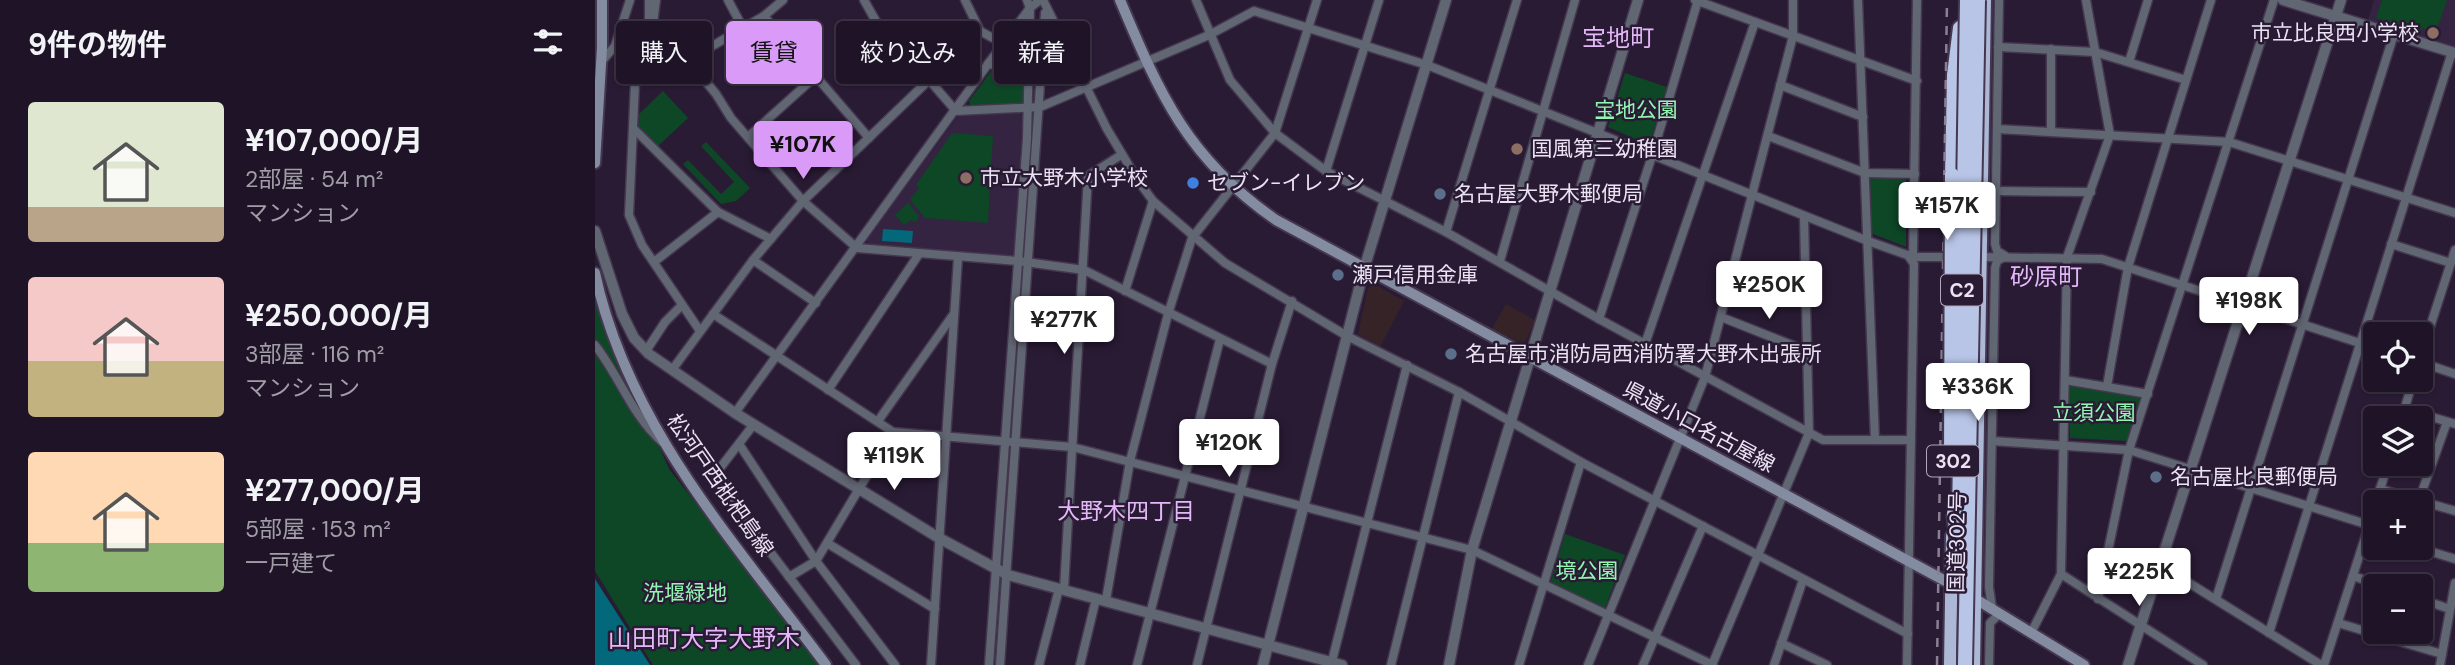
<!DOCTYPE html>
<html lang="ja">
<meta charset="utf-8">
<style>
body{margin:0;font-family:"DM Sans","Noto Sans JP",sans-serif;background:#271d2f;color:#f1f3f6;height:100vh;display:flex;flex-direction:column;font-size:26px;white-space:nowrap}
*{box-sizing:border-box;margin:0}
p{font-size:23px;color:#a19ea7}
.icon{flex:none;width:38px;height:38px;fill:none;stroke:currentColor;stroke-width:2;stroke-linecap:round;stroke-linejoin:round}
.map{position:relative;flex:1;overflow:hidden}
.details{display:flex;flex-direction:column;background:#1f1427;width:595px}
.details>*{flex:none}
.top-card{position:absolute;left:21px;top:21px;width:665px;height:63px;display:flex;gap:14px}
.fabs{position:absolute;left:1768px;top:322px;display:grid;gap:14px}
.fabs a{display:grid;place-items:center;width:70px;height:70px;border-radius:7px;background:#1f1427;box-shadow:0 2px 5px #0004,0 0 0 2px #3c3344;font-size:35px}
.price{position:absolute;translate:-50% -60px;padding:0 16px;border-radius:7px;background:#fff;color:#222;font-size:23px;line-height:46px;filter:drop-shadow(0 2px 4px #0008)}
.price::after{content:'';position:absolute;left:50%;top:42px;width:21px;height:16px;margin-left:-10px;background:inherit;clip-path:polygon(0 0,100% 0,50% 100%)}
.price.active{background:#da9af7;color:#111}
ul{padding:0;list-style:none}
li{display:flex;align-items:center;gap:21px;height:175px;padding:0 28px}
li span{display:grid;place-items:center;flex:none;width:196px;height:140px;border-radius:7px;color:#555}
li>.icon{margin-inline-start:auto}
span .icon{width:84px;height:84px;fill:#fffc;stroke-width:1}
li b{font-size:30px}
h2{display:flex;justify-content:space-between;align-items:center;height:84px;padding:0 28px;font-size:30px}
.chip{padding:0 24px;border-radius:7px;background:#1f1427;box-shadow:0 2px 5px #0004,0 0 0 2px #3c3344;font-size:24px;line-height:63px}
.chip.active{background:#da9af7;color:#111}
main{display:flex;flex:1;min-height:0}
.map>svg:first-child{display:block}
</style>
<main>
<section class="details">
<h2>9件の物件<svg class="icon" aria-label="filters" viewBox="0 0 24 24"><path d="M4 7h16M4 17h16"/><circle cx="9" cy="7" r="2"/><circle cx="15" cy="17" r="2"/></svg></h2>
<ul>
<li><span style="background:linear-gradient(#dfe7d0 75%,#b9a48a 0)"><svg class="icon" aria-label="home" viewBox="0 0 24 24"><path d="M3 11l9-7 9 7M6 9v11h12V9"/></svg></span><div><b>¥107,000/月</b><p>2部屋 · 54 m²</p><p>マンション</p></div></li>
<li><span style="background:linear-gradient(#f6c9c9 60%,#c2b280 0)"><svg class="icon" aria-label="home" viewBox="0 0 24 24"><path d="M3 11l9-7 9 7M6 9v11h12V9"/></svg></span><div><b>¥250,000/月</b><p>3部屋 · 116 m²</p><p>マンション</p></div></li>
<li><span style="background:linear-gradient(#ffd9b3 65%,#8fb573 0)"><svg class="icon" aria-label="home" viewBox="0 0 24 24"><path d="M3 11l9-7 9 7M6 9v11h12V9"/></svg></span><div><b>¥277,000/月</b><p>5部屋 · 153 m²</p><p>一戸建て</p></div></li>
</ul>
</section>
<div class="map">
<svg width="1860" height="665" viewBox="0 0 1860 665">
<rect width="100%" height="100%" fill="#291b34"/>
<g fill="#362328">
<path d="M779,284L809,301L785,347L763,334L773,288Z"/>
<path d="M911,304L940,320L931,341L926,343L897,329Z"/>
</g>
<g fill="#342341">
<path d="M1779,0H1860V47L1773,20Z"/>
<path d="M424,113L428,116L419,255L416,257L273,245L272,240L363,116Z"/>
</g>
<g fill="#0d4726">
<path d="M1787,0H1852L1841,32L1827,28L1825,32L1781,18Z"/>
<path d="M397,70L431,72V106L376,107L374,101Z"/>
<path d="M1030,73L1072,87L1054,145L1013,127Z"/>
<path d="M68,91L93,118L62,147L42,126L44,114Z"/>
<path d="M357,133L398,136L393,223L330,218L315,200L324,188L321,185Z"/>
<path d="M111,142L155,188L141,201L126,204L88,164L93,160L126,194L139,182L106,146Z"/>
<path d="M1275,176L1311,179V247L1276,233Z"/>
<path d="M313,203L324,216L321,222L316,220L309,225L300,215Z"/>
<path d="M0,302L74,469L228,665H58L0,571Z"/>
<path d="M1477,383L1543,395L1546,402L1533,441L1475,438L1474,386Z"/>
<path d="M970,534L1030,555L1010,608L955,584Z"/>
</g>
<g fill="#036879">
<path d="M288,229L318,231L317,243L287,241Z"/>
<path d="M0,579L55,665H0Z"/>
</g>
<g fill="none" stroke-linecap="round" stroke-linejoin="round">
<g stroke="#44374f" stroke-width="11">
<g id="minor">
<path d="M54,0V22"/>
<path d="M61,0L55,47L40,83L34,215L47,245L105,331"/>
<path d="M133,0L148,28"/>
<path d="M269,0L296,48L335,81L361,111L445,107L614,35L659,11L832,65L1273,241L1318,257H1360"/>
<path d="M370,0L385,31L409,44"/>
<path d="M448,0L512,129L542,179L558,201L630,263L752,336L864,392L986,462L1313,634"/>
<path d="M601,0L635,80L680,133L731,171L851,232L1004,319L1228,440H1316"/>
<path d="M1100,0L1322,81"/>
<path d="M1263,0L1280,440"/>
<path d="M1404,0L1400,244L1402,251L1410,256"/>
<path d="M169,16L274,138"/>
<path d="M55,45L93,60L169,16L188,0"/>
<path d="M1403,47L1500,52L1591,80"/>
<path d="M93,60L121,94L136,118L208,201L262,248L423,261L489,270L677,364"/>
<path d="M7,61L20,46L35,0"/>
<path d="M1534,62L1553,0"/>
<path d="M393,64L434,70"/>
<path d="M1185,85L1268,117"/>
<path d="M39,129L123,212L176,239"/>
<path d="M1402,129L1634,142L1860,213"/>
<path d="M1456,132V49"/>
<path d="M1173,136L1270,173L1320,174"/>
<path d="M153,137L222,75"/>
<path d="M731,171L784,0"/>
<path d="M1401,191L1496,192"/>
<path d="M851,232L922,0"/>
<path d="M1796,244L1856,263"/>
<path d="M1318,257L1322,0"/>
<path d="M1384,257L1507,259L1780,348"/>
<path d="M158,260L221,303"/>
<path d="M905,261L980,0"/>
<path d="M59,262L123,212"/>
<path d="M530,291L558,201"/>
<path d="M118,314L298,432L477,447L877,550L1118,665"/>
<path d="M1126,317L1212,351"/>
<path d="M1004,319L1057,156L1103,0"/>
<path d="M1050,344L1160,22"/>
<path d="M0,345C25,377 36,414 67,442"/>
<path d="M51,351L70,322L86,306"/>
<path d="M1825,358L1860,250"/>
<path d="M1825,362L1860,374"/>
<path d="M77,370L158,260L208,201L385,31"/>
<path d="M1470,380L1553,394"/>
<path d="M1512,386L1533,267L1616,0"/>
<path d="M233,390L324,254"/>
<path d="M1810,409L1860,424"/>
<path d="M140,413L393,64L435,8L445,0"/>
<path d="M1807,418L1818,380"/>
<path d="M283,421L358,315"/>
<path d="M159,424L122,472L154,524L261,665"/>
<path d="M1397,441L1534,450L1774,525"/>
<path d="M144,444L221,561L300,665"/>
<path d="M1785,489L1860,511"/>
<path d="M1824,500L1852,422"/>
<path d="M1781,502L1793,464"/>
<path d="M232,543L340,609"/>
<path d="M1824,548L1860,559"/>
<path d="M1565,565L1726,665"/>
<path d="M1466,574L1608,665"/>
<path d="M1758,576L1787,586"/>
<path d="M194,577L221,561L298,432"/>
<path d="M469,589L493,176L526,155"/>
<path d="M1503,599L1534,450L1679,0"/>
<path d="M1621,599L1799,34"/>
<path d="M1825,599L1855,609"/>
<path d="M511,600L535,461L573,314L597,238L680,133L722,0"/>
<path d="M1397,608L1394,587L1400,268L1402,261L1410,256"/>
<path d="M1743,623L1847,654"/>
<path d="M1436,633L1466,574L1472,257L1515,135L1491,0"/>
<path d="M1674,633L1857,52"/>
<path d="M1186,643L1232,665"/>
<path d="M336,665L363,258"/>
<path d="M394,665L432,138L435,8L432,0"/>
<path d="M405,665L450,13"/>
<path d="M444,665L464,589"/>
<path d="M485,665L501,599"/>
<path d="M542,665L625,339"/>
<path d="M602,665L677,364L697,301"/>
<path d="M736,665L812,365"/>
<path d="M796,665L864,392"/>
<path d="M924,665L986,462"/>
<path d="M993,665L1110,377L1198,36V0"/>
<path d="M1048,665L1108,526"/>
<path d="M1117,665L1214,433L1209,217"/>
<path d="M1179,665L1208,580"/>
<path d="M1312,665L1319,264L1313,255"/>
<path d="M1394,665L1395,623L1405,613"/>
<path d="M1729,665L1780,507"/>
<path d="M1845,665L1860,583"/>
</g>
</g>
<g stroke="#44374f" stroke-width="13">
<g id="tertiary">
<path d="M1688,0L1860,53"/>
<path d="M0,231L27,314L39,338L54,354L140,413L344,538L413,575L747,665"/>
<path d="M668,665L769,269L851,0"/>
<path d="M854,665L877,550L1043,0"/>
<path d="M1533,665L1746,0"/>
</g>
</g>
<g stroke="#44374f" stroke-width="14">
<g id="secondary">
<path d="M525,0C565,95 593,159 681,220L1356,584L1489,665"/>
<path d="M0,163L7,48V0"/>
<path d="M0,273C32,425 141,544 231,665"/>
</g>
</g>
<g stroke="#44374f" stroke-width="16">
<g id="trunk">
<path d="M1355,665L1357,536"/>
<path d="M1379,665L1390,0"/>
</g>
</g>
<g stroke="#44374f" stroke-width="18">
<path id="motorway" d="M1357,175L1359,75L1365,28"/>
</g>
<use href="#minor" stroke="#616673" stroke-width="8"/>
<use href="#tertiary" stroke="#616673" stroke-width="10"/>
<use href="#secondary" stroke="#848ca1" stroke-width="10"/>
<use href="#trunk" stroke="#acb8d6" stroke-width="12"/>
<use href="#motorway" stroke="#b8c5e6" stroke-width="14"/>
<path stroke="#8b7f94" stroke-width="2.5" stroke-dasharray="9 9" stroke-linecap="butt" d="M1342,665L1352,0"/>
<g stroke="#44374f" stroke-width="18" stroke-linecap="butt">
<g id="motorway-bridge">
<path d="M1356,464L1357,175"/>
<path d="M1359,513L1364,552"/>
<path d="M1364,520L1372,0"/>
<path d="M1370,665L1383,0"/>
</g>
</g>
<use href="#motorway-bridge" stroke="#b8c5e6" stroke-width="14"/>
</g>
<g fill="#8d6e63" stroke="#291b34" stroke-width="2.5">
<circle cx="1838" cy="33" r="7"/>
<circle cx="922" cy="149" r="7"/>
<circle cx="371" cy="178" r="7"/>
</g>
<circle fill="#3f7fe0" stroke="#291b34" stroke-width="2.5" cx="598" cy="183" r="7"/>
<g fill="#5c6f8a" stroke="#291b34" stroke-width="2.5">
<circle cx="845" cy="194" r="7"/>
<circle cx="743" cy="275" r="7"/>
<circle cx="856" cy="354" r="7"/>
<circle cx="1561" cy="477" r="7"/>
</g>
<g text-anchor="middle" stroke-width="5" stroke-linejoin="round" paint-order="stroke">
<g fill="#291b34" stroke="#b1a6ba" stroke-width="2">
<rect x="1346" y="274.5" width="42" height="31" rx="5"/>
<rect x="1332" y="445.5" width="52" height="31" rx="5"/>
</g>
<g font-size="19" font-weight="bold" fill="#ebe2f3">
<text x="1367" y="297">C2</text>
<text x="1358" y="468">302</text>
</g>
<g font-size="21" fill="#ebe2f3" stroke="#291b34" text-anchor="start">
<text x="1824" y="40" text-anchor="end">市立比良西小学校</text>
<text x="936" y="156">国風第三幼稚園</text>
<text x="385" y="185">市立大野木小学校</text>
<text x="612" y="190">セブン-イレブン</text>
<text x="859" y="201">名古屋大野木郵便局</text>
<text x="757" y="282">瀬戸信用金庫</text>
<text x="870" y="361">名古屋市消防局西消防署大野木出張所</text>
<text x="1575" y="484">名古屋比良郵便局</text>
</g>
<g font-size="21" fill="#92f6b2" stroke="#291b34">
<text x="1041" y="117">宝地公園</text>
<text x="1499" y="420">立須公園</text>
<text x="992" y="578">境公園</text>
<text x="90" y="600">洗堰緑地</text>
</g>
<g font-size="21" fill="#ebe2f3" stroke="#291b34">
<text transform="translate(1104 427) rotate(28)" y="7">県道小口名古屋線</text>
<text transform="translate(125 485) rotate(55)" y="7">松河戸西枇杷島線</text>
<text transform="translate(1362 542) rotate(-89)" y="7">国道302号</text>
</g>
<g font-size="23" fill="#e3b7f8" stroke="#291b34">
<text x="531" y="519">大野木四丁目</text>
</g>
<g font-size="24" fill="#e3b7f8" stroke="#291b34">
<text x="1023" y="46">宝地町</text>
<text x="1451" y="285">砂原町</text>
<text x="109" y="647">山田町大字大野木</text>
</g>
</g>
</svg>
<div class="fabs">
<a><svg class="icon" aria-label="locate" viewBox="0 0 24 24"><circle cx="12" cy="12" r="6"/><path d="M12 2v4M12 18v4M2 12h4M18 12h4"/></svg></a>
<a><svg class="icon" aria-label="layers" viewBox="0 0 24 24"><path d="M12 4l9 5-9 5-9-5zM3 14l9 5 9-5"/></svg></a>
<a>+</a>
<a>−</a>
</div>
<b class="price active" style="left:208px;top:181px">¥107K</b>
<b class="price" style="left:1352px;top:242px">¥157K</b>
<b class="price" style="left:1174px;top:321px">¥250K</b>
<b class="price" style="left:1654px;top:337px">¥198K</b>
<b class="price" style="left:469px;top:356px">¥277K</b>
<b class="price" style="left:1383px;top:423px">¥336K</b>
<b class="price" style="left:634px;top:479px">¥120K</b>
<b class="price" style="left:299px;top:492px">¥119K</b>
<b class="price" style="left:1544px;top:608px">¥225K</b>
<div class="top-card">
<a class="chip">購入</a>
<a class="chip active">賃貸</a>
<a class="chip">絞り込み</a>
<a class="chip">新着</a>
</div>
</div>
</main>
